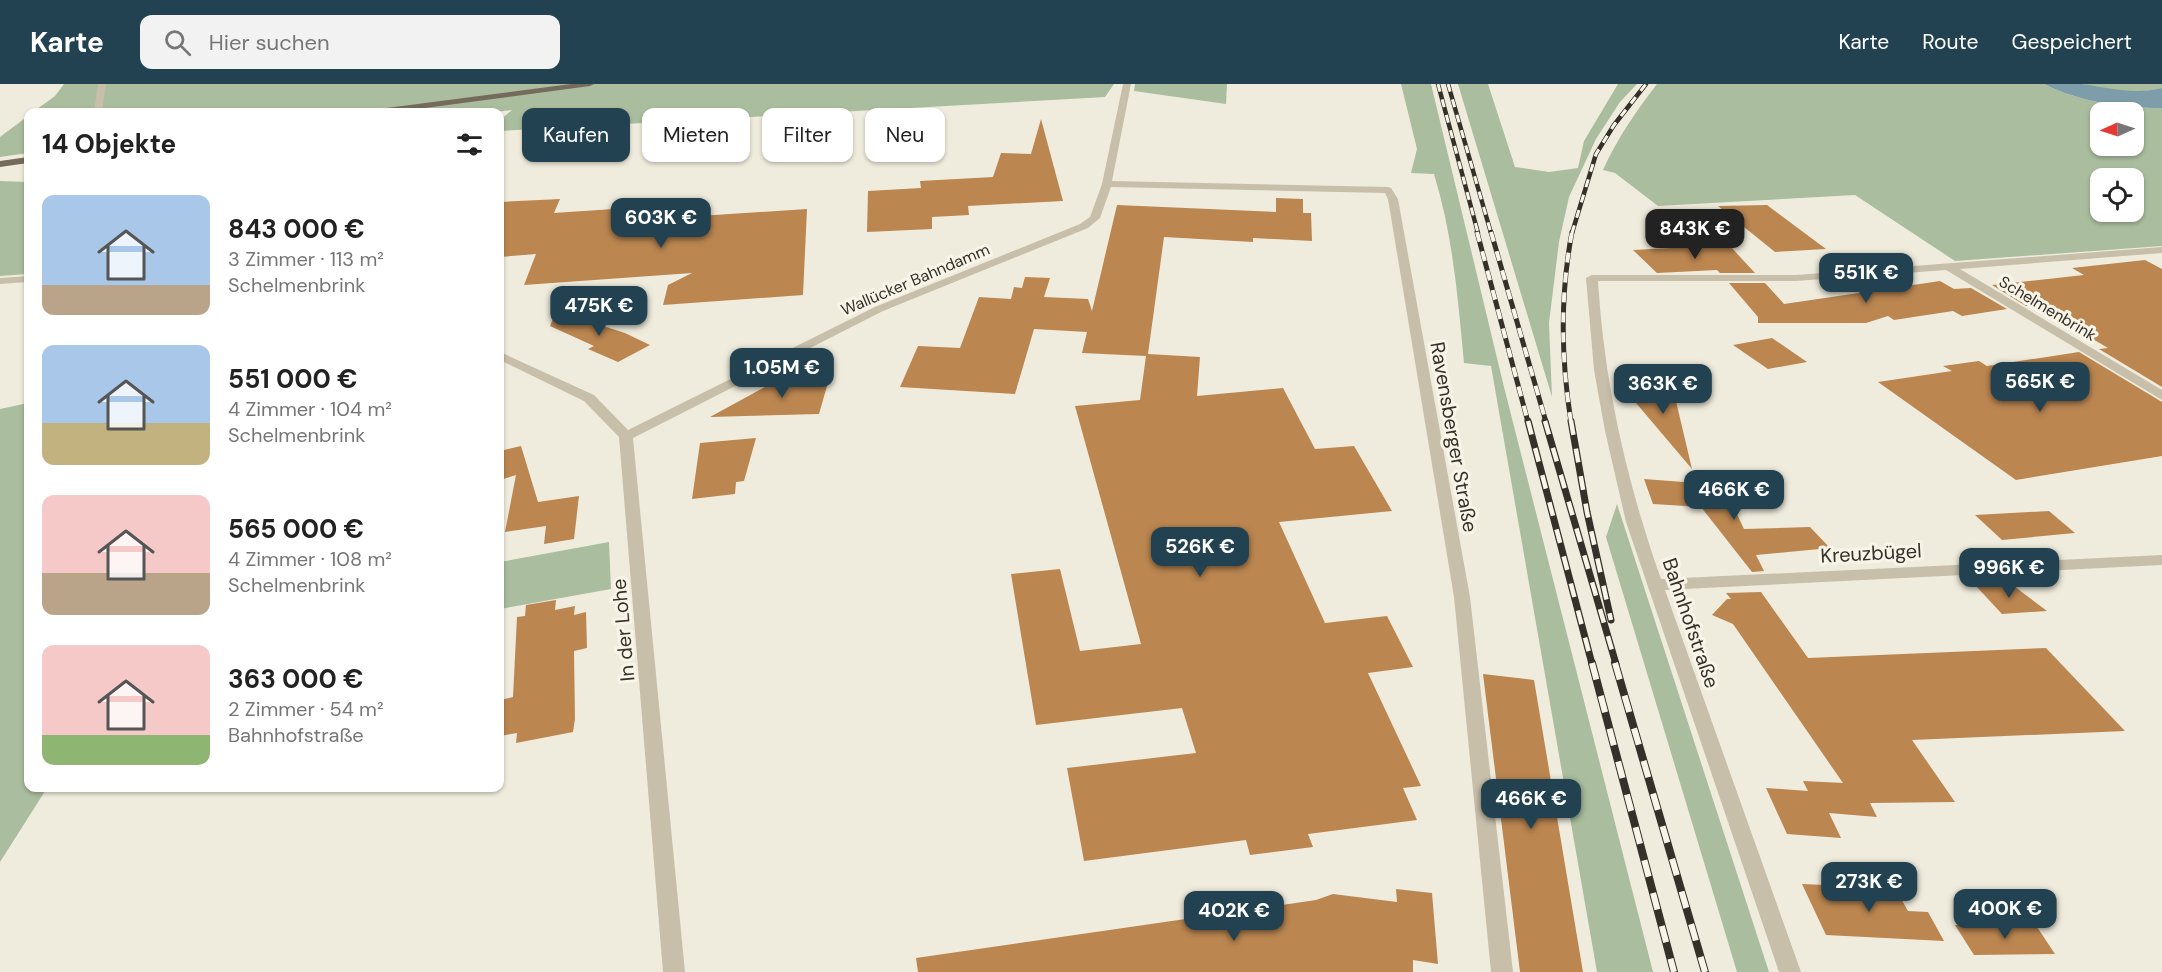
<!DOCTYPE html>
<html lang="de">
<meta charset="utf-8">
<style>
body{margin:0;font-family:"DM Sans",sans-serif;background:#f2f2f2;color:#222;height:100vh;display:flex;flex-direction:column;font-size:22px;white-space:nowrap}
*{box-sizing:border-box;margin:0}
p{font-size:20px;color:#767676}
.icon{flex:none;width:33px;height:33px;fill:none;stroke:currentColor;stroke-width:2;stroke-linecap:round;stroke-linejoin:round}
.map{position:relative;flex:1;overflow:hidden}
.sheet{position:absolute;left:24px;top:24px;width:480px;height:684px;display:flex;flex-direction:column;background:#fff;border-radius:12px;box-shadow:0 2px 4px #0004}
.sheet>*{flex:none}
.banner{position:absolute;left:522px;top:24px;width:570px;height:54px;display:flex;gap:12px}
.needle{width:39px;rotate:267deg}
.buttons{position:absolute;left:2090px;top:18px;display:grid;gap:12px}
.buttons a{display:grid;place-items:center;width:54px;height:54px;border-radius:12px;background:#fff;box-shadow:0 2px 4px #0004;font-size:30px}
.price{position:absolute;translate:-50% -51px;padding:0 14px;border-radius:12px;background:#224252;color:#fff;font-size:20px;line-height:39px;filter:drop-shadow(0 2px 3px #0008)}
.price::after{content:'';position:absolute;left:50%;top:36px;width:18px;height:14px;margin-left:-9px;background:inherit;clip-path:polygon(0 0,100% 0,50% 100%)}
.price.current{background:#222;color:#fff}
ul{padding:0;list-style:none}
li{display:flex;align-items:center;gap:18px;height:150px;padding:0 18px}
li span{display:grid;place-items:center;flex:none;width:168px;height:120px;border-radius:12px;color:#555}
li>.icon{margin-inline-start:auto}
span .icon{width:72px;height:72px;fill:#fffc;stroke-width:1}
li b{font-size:26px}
h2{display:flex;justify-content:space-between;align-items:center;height:72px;padding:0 18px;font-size:26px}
.tag{padding:0 21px;border-radius:12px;background:#fff;box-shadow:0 2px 4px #0004;font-size:21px;line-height:54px}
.tag.current{background:#224252;color:#fff}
header{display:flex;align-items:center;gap:36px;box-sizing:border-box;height:84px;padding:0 30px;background:#224252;color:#fff}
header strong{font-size:28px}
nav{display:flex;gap:33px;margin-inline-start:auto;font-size:21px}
.search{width:420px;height:54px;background:#f2f2f2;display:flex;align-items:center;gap:15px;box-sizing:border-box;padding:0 21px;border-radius:12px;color:#767676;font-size:22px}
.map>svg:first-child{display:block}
</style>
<header>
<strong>Karte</strong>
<div class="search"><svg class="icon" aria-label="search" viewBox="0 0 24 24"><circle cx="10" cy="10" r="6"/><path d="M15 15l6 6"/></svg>Hier suchen</div>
<nav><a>Karte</a><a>Route</a><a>Gespeichert</a></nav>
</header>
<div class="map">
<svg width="2162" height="888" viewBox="0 0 2162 888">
<rect width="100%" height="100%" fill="#f0ecdd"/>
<g fill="#aabd9e" fill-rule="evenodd">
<path d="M64,0H1114L1105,13L500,47V36L512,26L495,28H33L55,12Z"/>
<path d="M1135,0H1227L1226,20L1134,7Z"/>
<path d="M1401,0H1431L1504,303L1653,888H1597L1491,282L1464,279C1458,215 1453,152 1434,90L1411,89L1417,65Z"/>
<path d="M1458,0H1488L1515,83L1549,88L1578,84L1584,57L1618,0H1637L1620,18L1596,55L1569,113L1559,158L1549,239L1552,313Z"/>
<path d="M1657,0H2044C2080,18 2121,24 2162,24V162L1955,177L1855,111L1658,122L1615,89L1603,86C1617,55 1636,27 1657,0ZM2100,28H2133V62H2100ZM2100,94H2133V128H2100Z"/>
<path d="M2082,0H2162V4C2137,11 2107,6 2082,0Z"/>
<path d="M28,32V69L0,73V53Z"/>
<path d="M0,97L28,98V190L0,192Z"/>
<path d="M28,319V704H47L0,778V325Z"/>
<path d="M1617,420L1769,888H1737L1606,453Z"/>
<path d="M609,458L611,505L500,525V478Z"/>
</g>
<path fill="#7e9daa" d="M2044,0C2056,0 2070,0 2082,0C2109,4 2135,11 2162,4V24C2121,24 2080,18 2044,0Z"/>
<g fill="#bb8650">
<path d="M1041,35L1063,117L968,122L969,131L932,133V145L867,148L868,107L921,104L920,97L993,93L1001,69L1031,70Z"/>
<path d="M1276,114L1303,115V129H1311L1312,157L1253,154V158L1164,153L1148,270L1200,273L1197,312L1283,304L1315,365L1354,362L1392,427L1279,438L1325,539L1387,532L1413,583L1368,589L1421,702L1403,704L1417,736L1308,750L1313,763L1250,771L1246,756L1084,777L1067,684L1196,669L1182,624L1036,641L1011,490L1060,485L1080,567L1141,560L1075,322L1140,316L1146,272L1082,269L1087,248L1034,245L1015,310L900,303L918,262L960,264L979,213L1011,215L1014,203L1022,204L1025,193L1050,194L1044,213L1088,215L1092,227L1117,121L1276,128Z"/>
<path d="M560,115L554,129L687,120L684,133L807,125L803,211L663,221L668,201L692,189L524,201L536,170L500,173V118Z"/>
<path d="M1767,121L1826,165L1775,168L1718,122Z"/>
<path d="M1729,161L1755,189H1720L1717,186L1657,189L1633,166Z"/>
<path d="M2145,176L2162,185V303L2099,265L2108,264L2035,221L2026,222L1992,201L2084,191L2072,184Z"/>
<path d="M1940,197L1954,205L1971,204L2007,225L1962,232L1953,227L1894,236L1888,232L1866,239H1758V233L1729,199H1765L1784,220Z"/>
<path d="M556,227L625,249L650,261L618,278L588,265L594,262L550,242Z"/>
<path d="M1772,254L1807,278L1768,285L1733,261Z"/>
<path d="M2079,268L2162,318V372L2016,396L1878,298L1952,287L1943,282L1979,277L1987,282Z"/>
<path d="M796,286L827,302L819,330L710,333Z"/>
<path d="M1639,299L1667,303L1669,312L1675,313L1692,385L1625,306L1641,309Z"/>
<path d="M756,354L744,397L736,398L735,410L692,415L700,359Z"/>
<path d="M521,362L538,418L579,412L574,455L544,460L546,442L505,448L516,391L500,396V367Z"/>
<path d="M1644,395L1723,401L1744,445L1810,443L1830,464L1756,471L1764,487L1752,488L1701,423L1653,420Z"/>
<path d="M2049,427L2075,449L2002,456L1975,431Z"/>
<path d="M2010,499L2047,527L2002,530L1975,501Z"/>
<path d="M1761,508L1808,574L2046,564L2125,647L1912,656L1955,718L1870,719L1877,733L1829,729L1841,754L1787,750L1766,704L1808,707L1803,697L1843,699L1733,540L1712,531L1727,515H1731L1726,509Z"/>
<path d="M556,516L555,526L575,522L574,531L586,528L587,564L574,567L575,635L573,648L516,659L517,649L500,652V616L513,613L517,533L525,532L526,521Z"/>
<path d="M1483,590L1534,596L1583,888H1520Z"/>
<path d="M1802,800L1895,804L1908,827L1928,828L1944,857L1826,851Z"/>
<path d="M1396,805L1432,809L1438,880L1413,876V888H918L916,874L1316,816L1333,810L1397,818Z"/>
<path d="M2035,840L2055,870L1974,871L1955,841Z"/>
</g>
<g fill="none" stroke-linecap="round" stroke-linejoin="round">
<g fill="#c7bfaa" fill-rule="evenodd">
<path d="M98,0H106L102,28H94Z"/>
<path d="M1123,0H1131L1112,97L1388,103L1391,104L1398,115L1470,513L1513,888H1491L1454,513L1388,115L1385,109L1111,103L1100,134L1088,144L883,227L633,354L685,888H663L619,353L584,317L500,276V268L594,311L628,346L875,223L1080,140L1090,133L1102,100Z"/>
<path d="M2162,163V169L1960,185L2162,306V316L1946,186L1796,197H1598C1604,299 1627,399 1661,495L2162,471V481L1665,506L1801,888H1779L1626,438L1605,347L1594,286L1586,194L1592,191H1796Z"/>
<path d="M28,192V198L0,200V194Z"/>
</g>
<g fill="#756b5b" fill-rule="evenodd">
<path d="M571,0H594L590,2L395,28H375L379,25Z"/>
<path d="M28,73V79L0,83V77Z"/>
</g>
<g stroke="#353029" stroke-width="4.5">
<g id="rail-far3">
<path d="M1438,0L1478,149"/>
<path d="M1448,0L1491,149"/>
<path d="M1572,149L1596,70L1614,41L1646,0"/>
</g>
</g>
<g stroke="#353029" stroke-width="5">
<g id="rail-far2">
<path d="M1477,148L1528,338"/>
<path d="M1491,148L1546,338"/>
<path d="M1571,338C1561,275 1560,211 1572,148"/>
</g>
</g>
<g stroke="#353029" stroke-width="7">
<g id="rail-far1">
<path d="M1528,337L1592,580"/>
<path d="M1545,337L1616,580"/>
<path d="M1571,337L1587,428L1611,536"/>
</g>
</g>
<g stroke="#353029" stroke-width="8">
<g id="rail">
<path d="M1592,579L1674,888"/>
<path d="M1615,579L1705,888"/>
</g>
</g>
<use href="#rail-far3" stroke="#f8f5e8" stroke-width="3" stroke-dasharray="8" stroke-linecap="butt"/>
<use href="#rail-far2" stroke="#f8f5e8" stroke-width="4" stroke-dasharray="10" stroke-linecap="butt"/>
<use href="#rail-far1" stroke="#f8f5e8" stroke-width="4.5" stroke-dasharray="14" stroke-linecap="butt"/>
<use href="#rail" stroke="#f8f5e8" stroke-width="6" stroke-dasharray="17" stroke-linecap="butt"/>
</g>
<g text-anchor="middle" stroke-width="6" stroke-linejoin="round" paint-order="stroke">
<g font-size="16" fill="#353029" stroke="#f8f5e8">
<text transform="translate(915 195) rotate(-23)" y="6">Wallücker Bahndamm</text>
<text transform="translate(2048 224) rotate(31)" y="6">Schelmenbrink</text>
</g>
<g font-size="20" fill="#353029" stroke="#f8f5e8">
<text transform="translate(1454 353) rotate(80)" y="7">Ravensberger Straße</text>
<text transform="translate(1871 469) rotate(-3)" y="7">Kreuzbügel</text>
<text transform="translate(1691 539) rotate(71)" y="7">Bahnhofstraße</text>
<text transform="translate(623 546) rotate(-95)" y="7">In der Lohe</text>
</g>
</g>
</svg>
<div class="buttons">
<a><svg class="needle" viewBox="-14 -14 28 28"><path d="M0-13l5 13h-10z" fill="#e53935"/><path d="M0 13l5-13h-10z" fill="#767676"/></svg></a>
<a><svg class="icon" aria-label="locate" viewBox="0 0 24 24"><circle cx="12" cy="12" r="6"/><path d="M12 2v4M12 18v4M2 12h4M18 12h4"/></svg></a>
</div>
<b class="price" style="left:661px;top:165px">603K €</b>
<b class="price current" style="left:1695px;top:176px">843K €</b>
<b class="price" style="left:1866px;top:220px">551K €</b>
<b class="price" style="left:599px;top:253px">475K €</b>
<b class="price" style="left:782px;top:315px">1.05M €</b>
<b class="price" style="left:2040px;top:329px">565K €</b>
<b class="price" style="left:1663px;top:331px">363K €</b>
<b class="price" style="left:1734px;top:437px">466K €</b>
<b class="price" style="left:1200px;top:494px">526K €</b>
<b class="price" style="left:2009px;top:515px">996K €</b>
<b class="price" style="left:1531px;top:746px">466K €</b>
<b class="price" style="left:1869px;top:829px">273K €</b>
<b class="price" style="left:2005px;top:856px">400K €</b>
<b class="price" style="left:1234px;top:858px">402K €</b>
<div class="banner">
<a class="tag current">Kaufen</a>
<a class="tag">Mieten</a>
<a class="tag">Filter</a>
<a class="tag">Neu</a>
</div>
<section class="sheet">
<h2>14 Objekte<svg class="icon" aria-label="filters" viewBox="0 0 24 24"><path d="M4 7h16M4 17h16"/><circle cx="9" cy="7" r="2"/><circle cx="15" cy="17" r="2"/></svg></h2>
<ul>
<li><span style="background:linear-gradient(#a9c7e8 75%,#b9a48a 0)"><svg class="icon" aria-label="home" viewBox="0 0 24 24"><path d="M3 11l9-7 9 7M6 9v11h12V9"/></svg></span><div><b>843 000 €</b><p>3 Zimmer · 113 m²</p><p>Schelmenbrink</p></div></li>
<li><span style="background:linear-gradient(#a9c7e8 65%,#c2b280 0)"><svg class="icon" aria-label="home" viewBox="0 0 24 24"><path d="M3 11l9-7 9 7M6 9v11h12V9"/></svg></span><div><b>551 000 €</b><p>4 Zimmer · 104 m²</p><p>Schelmenbrink</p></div></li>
<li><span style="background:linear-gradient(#f6c9c9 65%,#b9a48a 0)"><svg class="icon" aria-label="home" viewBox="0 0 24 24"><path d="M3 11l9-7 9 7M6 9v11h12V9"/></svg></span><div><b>565 000 €</b><p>4 Zimmer · 108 m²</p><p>Schelmenbrink</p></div></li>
<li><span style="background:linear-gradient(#f6c9c9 75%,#8fb573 0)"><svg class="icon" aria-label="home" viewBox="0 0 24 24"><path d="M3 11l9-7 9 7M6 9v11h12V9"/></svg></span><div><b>363 000 €</b><p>2 Zimmer · 54 m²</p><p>Bahnhofstraße</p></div></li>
</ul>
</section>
</div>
